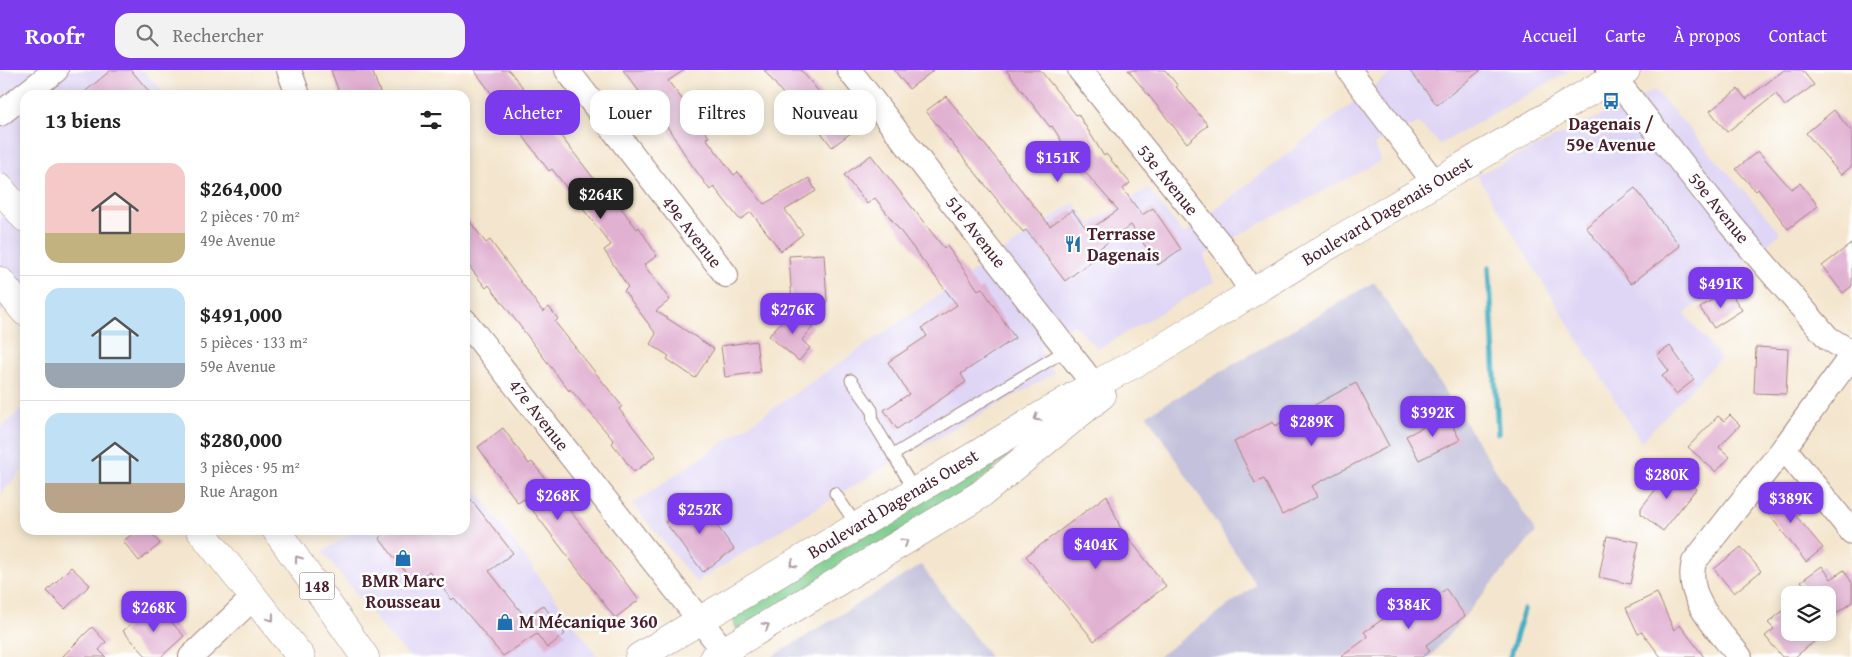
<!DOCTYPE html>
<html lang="fr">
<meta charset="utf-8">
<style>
body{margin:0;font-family:"Gentium Book Plus",serif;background:#f2f2f2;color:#222;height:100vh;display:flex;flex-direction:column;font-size:19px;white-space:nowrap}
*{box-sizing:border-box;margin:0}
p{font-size:16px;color:#767676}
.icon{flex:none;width:28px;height:28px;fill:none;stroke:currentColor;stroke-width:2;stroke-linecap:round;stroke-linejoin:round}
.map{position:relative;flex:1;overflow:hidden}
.sheet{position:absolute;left:20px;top:20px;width:450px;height:445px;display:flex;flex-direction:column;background:#fff;border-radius:15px;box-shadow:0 2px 12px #0003}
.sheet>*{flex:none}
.guide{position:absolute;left:485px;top:20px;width:475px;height:45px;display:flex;gap:10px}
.buttons{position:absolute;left:1781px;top:516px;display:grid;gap:10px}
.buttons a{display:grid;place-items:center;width:55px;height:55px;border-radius:10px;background:#fff;box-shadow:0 2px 12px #0003;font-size:25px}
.price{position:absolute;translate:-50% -42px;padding:0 11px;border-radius:10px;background:#7c3aed;color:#fff;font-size:16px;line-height:32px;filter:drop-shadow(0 1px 2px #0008)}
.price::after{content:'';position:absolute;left:50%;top:30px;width:15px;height:11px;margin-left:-8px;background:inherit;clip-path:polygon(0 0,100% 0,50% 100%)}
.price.active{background:#222;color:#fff}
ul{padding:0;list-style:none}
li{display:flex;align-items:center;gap:15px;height:125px;padding:0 25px}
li+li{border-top:1px solid #e0e0e0}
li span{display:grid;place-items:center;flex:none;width:140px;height:100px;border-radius:15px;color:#555}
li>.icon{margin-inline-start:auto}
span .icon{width:60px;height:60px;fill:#fffc;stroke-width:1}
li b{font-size:21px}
h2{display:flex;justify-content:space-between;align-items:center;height:60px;padding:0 25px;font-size:21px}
.tag{padding:0 18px;border-radius:15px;background:#fff;box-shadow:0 2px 12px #0003;font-size:18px;line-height:45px}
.tag.active{background:#7c3aed;color:#fff}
header{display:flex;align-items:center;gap:30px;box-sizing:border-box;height:70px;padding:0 25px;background:#7c3aed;color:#fff}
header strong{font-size:24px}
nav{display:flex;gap:28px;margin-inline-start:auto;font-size:18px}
.search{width:350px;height:45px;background:#f2f2f2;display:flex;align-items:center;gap:12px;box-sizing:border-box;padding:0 18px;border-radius:15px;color:#767676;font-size:19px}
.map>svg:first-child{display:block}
</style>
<header>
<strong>Roofr</strong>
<div class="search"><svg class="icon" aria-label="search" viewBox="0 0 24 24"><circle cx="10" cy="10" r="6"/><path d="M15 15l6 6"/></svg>Rechercher</div>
<nav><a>Accueil</a><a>Carte</a><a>À propos</a><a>Contact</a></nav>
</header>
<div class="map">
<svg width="1852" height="587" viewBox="0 0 1852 587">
<rect width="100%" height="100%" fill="#fff"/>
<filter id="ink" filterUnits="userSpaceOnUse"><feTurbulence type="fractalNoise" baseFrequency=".02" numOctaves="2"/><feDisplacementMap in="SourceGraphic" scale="10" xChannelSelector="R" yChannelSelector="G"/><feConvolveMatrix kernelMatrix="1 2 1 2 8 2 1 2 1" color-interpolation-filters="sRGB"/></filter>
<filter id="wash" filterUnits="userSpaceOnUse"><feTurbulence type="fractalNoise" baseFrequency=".0096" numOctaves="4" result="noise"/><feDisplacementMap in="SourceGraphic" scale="20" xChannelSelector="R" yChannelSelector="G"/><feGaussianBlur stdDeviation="1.12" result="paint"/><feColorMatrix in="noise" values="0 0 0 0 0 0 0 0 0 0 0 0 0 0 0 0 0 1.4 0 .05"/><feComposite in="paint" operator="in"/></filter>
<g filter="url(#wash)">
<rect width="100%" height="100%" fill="#f4e6ce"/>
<g fill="#dfd5f5">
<path d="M0,0H143L166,25H25V220L0,243Z"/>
<path d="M1395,0H1571L1440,74L1418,53L1375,74L1381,91L1239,165L1204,186L1214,212L1098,279L1074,255L1039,278L1054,304L888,395L696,512L633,434L1074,133L1091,154L1148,118L1184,164Z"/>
<path d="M1655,20L1781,163L1685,244L1720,288L1641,372L1477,105Z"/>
<path d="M25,335V398L0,424V359Z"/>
<path d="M465,406L597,585L594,587H410L382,557L323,482L355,460H465Z"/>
</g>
<g fill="#c3c1db">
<path d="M1374,212L1536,462L1430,587H1158L1256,515L1147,345Z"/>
<path d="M921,495L990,587H772Z"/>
</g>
<path fill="#7ccc8d" stroke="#63765c" d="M1045,355L968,421L737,559L734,555L733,545Z"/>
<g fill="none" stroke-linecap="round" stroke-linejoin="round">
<g stroke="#44aec3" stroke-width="5.5">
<path d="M1489,197L1498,363"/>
<path d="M1510,587L1524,540"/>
</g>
</g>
<g id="blocks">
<g fill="#e1b1d2">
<path d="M111,0H131L152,25H81Z"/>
<path d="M331,0H372L381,25H340Z"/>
<path d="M474,0H509L606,124L609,122L637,159L639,157L657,186L644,195L670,230L656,241L714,279L695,308L667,289L669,286L650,274L656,264L624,221L628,217L604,180L611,175L552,99L549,101Z"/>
<path d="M623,0H684L668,11L689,38L697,33L705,46L698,51L709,67L706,68L734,105L738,102L764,134L809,108L816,121L785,140L803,164L781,181L751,142L740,150L714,117L710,120L689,91L656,39L654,41Z"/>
<path d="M764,0H801L852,62L832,77L801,36L796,40Z"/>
<path d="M894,0H934L909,19Z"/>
<path d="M1006,0H1040L1076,45L1078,44L1104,86L1106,84L1130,113L1123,119L1142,145L1153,138L1181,179L1158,195L1131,155L1100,178L1103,182L1065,211L1026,160L1023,162L926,41L946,26L1050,156L1072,140L1088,161L1118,140L1071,86L1052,56L1050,57Z"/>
<path d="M1128,0H1165L1178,16L1176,17L1208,55L1187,73Z"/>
<path d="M1409,0H1481L1437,35Z"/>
<path d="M1784,0H1802L1814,15L1785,36L1776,24L1727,62L1710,41L1738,19L1746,29Z"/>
<path d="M1834,40L1852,62V96L1841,105L1806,63Z"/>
<path d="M1758,81L1791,119L1800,113L1818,136L1788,159L1758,119L1756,121L1736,99Z"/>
<path d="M871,85L944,178L947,176L978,220L982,218L1015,268L961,304L966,312L897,359L884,340L909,324L888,292L927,266L922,258L957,235L875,128L867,134L844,105Z"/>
<path d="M1635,118L1680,176L1631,214L1586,157Z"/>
<path d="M465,145L486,173L490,170L543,242L549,237L558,249L555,252L622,336L619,339L656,386L634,402L612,373L614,371L570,319L569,321L489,215L486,218L465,191Z"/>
<path d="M1852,173V216L1843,223L1822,196Z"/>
<path d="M824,184L827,232L792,234L789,186Z"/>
<path d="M1728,219L1742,240L1714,258L1700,238Z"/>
<path d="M792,239L813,257L802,270L810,278L799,291L769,266Z"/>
<path d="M756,271L760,302L725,307L721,276Z"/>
<path d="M1670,276L1694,310L1676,324L1662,306L1669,301L1657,285Z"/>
<path d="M1756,277L1788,279L1786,324L1754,323Z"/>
<path d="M1356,313L1389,376L1312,416L1317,427L1282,445L1264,409L1255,413L1234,372L1273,352L1275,356Z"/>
<path d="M1447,345L1460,370L1419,390L1406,366Z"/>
<path d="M1730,345L1740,355L1719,377L1730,387L1716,402L1688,377L1718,346L1724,351Z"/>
<path d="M503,358L529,394L532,392L555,421L639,530L615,548L524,429L518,433L478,377Z"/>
<path d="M1671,400L1696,419L1663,461L1641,444V438Z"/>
<path d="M1781,417L1800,443L1796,446L1823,478L1806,492L1760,433Z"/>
<path d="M465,422L513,483L489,501L526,548L543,535L565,564L547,578L537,564L503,586L454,528L452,530L429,501L414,513L379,468L390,460H465Z"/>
<path d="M1107,425L1120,457L1166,516L1094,571L1026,486Z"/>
<path d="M697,428L734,479L703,502L665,452Z"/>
<path d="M138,460H149L160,474L139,491L123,471Z"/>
<path d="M1607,466L1639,472L1630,514L1599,507Z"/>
<path d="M1741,477L1761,501L1734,523L1714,499Z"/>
<path d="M1822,496L1831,509L1844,500L1852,513V532L1834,545L1828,536V525H1808L1810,523L1801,511Z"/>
<path d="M71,497L90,515L65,539L47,521Z"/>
<path d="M1446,519L1465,546L1426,575L1430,581L1422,587H1341L1368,567L1364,562L1401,537L1407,547Z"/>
<path d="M1657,523L1674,560L1680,555L1704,587H1661L1642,562L1638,564L1626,538Z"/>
<path d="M154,533L184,566L161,587H147L123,561Z"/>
<path d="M1790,535V562H1808L1815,571L1795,587H1782L1765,566L1774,559L1768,553Z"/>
<path d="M92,557L106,572L99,580L106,587H62Z"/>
</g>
</g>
</g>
<g filter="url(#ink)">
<use href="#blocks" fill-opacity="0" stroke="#9f827c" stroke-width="1"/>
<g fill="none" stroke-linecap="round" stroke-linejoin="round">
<g stroke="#9f827c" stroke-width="13">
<g id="lane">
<path d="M851,310L872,340L873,352L893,385"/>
<path d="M915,421L893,385L1068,279"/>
<path d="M835,423L857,456"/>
</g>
</g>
<g stroke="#9f827c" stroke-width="26">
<g id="street">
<path d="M289,0L298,25"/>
<path d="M567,0L726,205"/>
<path d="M849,0L1102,325"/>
<path d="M1080,0L1224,179L1252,222"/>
<path d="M1349,0L1434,112"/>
<path d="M1608,0L1730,154L1828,268L1852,283"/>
<path d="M0,44L56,0"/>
<path d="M465,251L724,581"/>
<path d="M1784,378L1852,462"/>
<path d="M191,587L254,527"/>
<path d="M1740,587C1719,560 1684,529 1694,492L1784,378L1852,285"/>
</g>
</g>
<g stroke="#9f827c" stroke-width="29">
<g id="secondary">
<path d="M639,587L1079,323L1149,286L1346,165L1626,0"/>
<path d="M714,587L980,425L1102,325"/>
</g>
</g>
<g stroke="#9f827c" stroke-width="29">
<g id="primary">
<path d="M0,118L25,148"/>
<path d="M0,211L25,242"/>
<path d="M200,460L301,587"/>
<path d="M276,460L365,587"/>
</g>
</g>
<use href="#lane" stroke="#fff" stroke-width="11"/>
<use href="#street" stroke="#fff" stroke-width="24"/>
<use href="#secondary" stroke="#fff" stroke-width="28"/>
<use href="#primary" stroke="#fff" stroke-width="28"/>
</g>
<defs><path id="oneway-chevron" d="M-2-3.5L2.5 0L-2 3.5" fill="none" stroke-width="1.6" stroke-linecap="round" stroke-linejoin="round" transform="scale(1.25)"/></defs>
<g stroke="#ae9aa0">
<use href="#oneway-chevron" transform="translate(1037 348) rotate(149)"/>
<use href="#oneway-chevron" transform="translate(905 472) rotate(-31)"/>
<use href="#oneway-chevron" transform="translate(298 489) rotate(-126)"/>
<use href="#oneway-chevron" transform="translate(793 494) rotate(149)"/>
<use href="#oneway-chevron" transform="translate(271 548) rotate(52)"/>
<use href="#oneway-chevron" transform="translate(766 556) rotate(-31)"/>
</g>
</g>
<defs>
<g id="bus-bare" transform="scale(1.35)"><path d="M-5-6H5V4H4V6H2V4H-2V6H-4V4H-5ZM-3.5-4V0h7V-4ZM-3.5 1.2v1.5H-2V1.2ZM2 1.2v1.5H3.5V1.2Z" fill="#1f6fb2" stroke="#fff" stroke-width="2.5" paint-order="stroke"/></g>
<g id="restaurant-bare" transform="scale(1.35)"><path d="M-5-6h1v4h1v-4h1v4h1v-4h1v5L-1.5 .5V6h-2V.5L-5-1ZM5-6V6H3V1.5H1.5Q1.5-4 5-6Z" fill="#1f6fb2" stroke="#fff" stroke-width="2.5" paint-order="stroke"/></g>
<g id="shop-bare" transform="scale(1.35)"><path d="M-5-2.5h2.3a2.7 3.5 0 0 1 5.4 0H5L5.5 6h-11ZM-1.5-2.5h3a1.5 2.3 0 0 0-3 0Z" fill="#1f6fb2" stroke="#fff" stroke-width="2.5" paint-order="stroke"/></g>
</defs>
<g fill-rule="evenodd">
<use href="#bus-bare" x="1611" y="31"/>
<use href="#restaurant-bare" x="1073" y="174"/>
<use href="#shop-bare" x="403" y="488"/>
<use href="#shop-bare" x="505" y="552"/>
</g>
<g text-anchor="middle" stroke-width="5" stroke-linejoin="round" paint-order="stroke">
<rect fill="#fff" stroke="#80626b" stroke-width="1" x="299.5" y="502.5" width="35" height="27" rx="4"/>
<g font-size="16" font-weight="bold" fill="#4a1f2b">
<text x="317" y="522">148</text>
</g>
<g font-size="18" font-weight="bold" fill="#4a1f2b" stroke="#fff">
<text x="1611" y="60">Dagenais /<tspan x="1611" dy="21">59e Avenue</tspan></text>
<text x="1087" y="170" text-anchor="start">Terrasse<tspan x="1087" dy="21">Dagenais</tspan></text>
<text x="403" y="517">BMR Marc<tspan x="403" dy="21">Rousseau</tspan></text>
<text x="519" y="558" text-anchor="start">M Mécanique 360</text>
</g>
<g font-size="18" fill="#4a1f2b" stroke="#fff">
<text transform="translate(1168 110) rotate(51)" y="6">53e Avenue</text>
<text transform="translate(1719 138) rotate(51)" y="6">59e Avenue</text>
<text transform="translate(1387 141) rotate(-31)" y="6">Boulevard Dagenais Ouest</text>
<text transform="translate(692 162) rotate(52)" y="6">49e Avenue</text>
<text transform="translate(976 162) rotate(52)" y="6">51e Avenue</text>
<text transform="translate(539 345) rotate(52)" y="6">47e Avenue</text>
<text transform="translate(893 434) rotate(-31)" y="6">Boulevard Dagenais Ouest</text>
</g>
</g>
</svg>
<div class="buttons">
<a><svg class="icon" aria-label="layers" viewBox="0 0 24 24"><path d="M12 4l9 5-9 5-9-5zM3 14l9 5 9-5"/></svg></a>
</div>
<b class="price" style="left:1058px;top:113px">$151K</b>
<b class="price active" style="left:601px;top:150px">$264K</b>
<b class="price" style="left:1721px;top:239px">$491K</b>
<b class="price" style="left:793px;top:265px">$276K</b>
<b class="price" style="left:1433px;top:368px">$392K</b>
<b class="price" style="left:1312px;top:377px">$289K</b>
<b class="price" style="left:1667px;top:430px">$280K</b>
<b class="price" style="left:558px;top:451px">$268K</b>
<b class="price" style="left:1791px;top:454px">$389K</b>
<b class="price" style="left:700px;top:465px">$252K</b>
<b class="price" style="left:1096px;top:500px">$404K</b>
<b class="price" style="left:1409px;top:560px">$384K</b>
<b class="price" style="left:154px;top:563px">$268K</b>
<div class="guide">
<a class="tag active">Acheter</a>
<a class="tag">Louer</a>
<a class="tag">Filtres</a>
<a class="tag">Nouveau</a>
</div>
<section class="sheet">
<h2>13 biens<svg class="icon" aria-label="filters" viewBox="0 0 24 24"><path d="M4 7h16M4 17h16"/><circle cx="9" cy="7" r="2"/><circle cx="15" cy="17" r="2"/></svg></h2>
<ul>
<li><span style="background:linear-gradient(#f6c9c9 70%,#c2b280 0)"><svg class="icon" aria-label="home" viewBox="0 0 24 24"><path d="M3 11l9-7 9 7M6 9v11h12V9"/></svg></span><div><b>$264,000</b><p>2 pièces · 70 m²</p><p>49e Avenue</p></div></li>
<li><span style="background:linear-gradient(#bfe0f5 75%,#9aa5b1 0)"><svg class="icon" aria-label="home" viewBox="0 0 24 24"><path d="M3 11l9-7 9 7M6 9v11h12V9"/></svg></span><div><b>$491,000</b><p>5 pièces · 133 m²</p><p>59e Avenue</p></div></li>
<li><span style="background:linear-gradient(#bfe0f5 70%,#b9a48a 0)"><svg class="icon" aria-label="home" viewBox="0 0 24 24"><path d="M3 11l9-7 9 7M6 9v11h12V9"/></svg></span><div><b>$280,000</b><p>3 pièces · 95 m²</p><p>Rue Aragon</p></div></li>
</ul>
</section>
</div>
